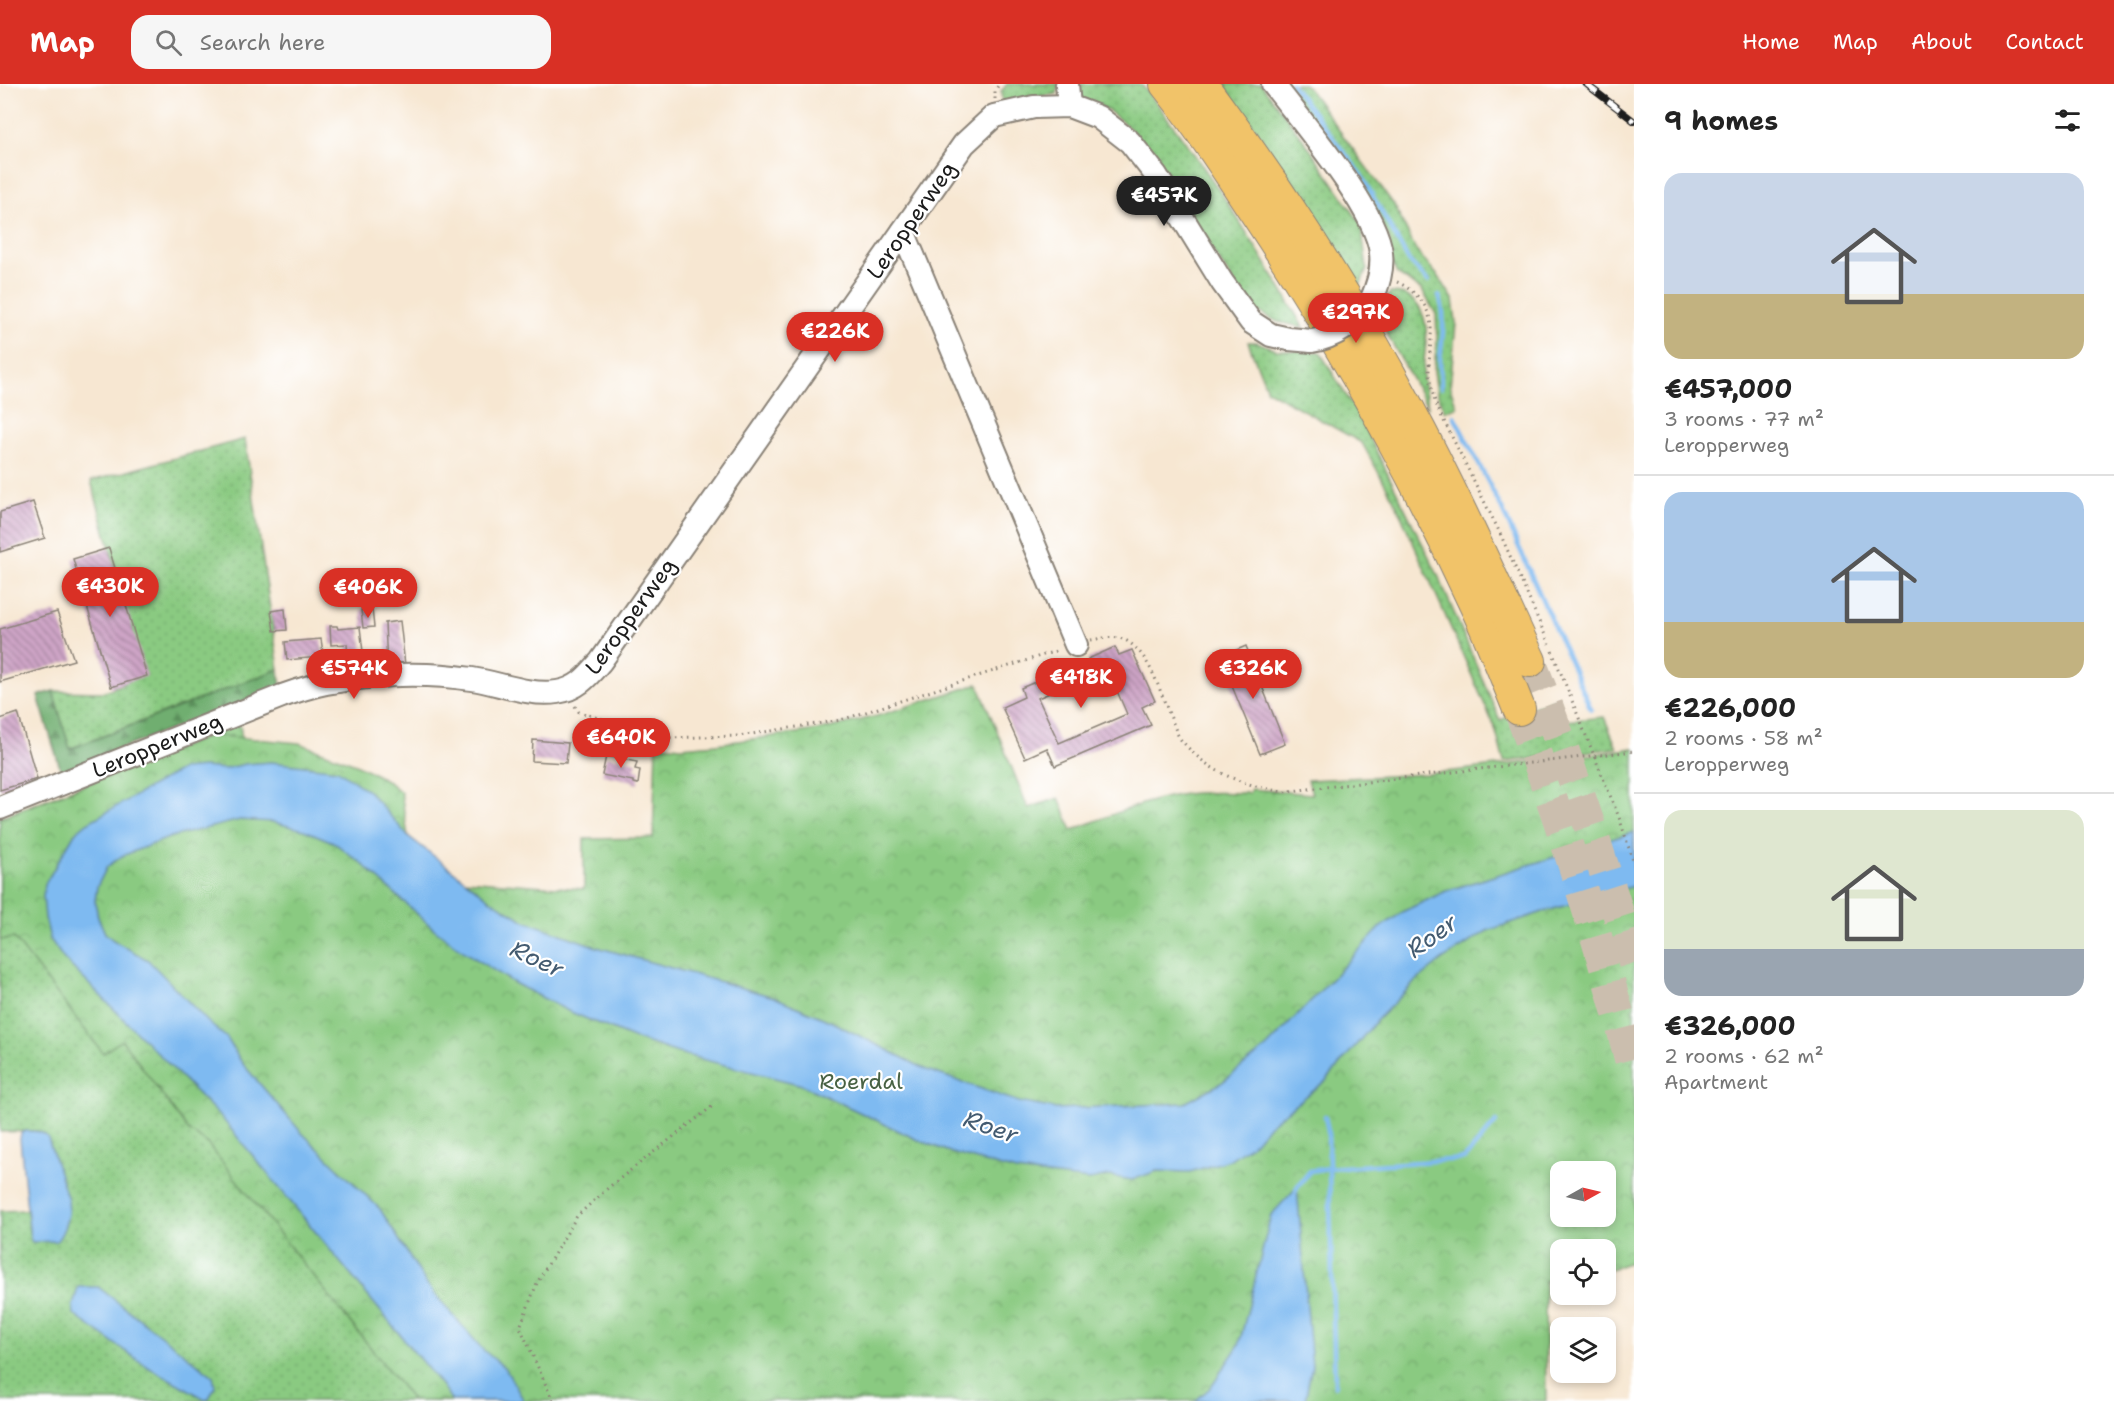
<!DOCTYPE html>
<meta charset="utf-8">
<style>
body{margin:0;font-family:"Shantell Sans",sans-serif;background:#f6f6f6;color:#222;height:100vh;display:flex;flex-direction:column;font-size:22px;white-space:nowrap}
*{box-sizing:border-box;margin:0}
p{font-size:20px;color:#767676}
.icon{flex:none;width:33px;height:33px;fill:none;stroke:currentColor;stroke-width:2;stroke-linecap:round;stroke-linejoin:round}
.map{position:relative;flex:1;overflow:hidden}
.details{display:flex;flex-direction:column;background:#fff;width:480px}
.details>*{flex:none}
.needle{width:39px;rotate:82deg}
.controls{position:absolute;left:1550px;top:1077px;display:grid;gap:12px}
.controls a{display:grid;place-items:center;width:66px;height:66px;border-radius:12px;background:#fff;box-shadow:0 3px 9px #0003;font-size:30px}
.price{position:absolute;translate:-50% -51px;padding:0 14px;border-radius:21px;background:#d93025;color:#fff;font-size:20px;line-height:39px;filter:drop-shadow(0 2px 3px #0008)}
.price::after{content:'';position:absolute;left:50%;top:36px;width:18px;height:14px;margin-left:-9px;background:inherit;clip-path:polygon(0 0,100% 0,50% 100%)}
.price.current{background:#222;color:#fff}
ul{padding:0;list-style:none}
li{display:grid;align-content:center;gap:12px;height:318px;padding:0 30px}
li+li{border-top:2px solid #e0e0e0}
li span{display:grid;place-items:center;height:186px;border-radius:18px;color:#555}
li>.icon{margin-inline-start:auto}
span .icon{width:108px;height:108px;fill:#fffc;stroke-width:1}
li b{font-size:26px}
h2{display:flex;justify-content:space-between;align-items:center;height:72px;padding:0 30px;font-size:26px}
header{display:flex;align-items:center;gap:36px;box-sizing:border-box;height:84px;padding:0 30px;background:#d93025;color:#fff}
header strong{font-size:28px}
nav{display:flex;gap:33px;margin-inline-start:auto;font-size:21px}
.search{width:420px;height:54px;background:#f6f6f6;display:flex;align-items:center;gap:15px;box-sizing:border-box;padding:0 21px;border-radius:18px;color:#767676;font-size:22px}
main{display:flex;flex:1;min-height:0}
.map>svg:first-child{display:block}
</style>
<header>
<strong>Map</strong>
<div class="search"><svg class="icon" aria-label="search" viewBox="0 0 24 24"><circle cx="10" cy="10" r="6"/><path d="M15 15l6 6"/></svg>Search here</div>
<nav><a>Home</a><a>Map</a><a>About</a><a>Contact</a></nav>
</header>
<main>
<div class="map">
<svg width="1634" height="1317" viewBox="0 0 1634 1317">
<defs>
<pattern id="grass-dots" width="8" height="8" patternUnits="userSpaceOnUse" patternTransform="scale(1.5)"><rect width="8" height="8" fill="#8aca81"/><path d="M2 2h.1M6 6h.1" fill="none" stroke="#76ad6f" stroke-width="1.8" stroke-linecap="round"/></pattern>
<pattern id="forest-firs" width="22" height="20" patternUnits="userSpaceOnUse" patternTransform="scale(1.5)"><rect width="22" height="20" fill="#6fae6f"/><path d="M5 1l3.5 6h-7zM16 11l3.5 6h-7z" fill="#5a8d5a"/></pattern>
<pattern id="park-crowns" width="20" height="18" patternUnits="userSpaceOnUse" patternTransform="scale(1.5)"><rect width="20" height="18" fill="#8aca81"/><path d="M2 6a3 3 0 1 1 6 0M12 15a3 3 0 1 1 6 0" fill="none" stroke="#76ad6f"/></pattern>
<pattern id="building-back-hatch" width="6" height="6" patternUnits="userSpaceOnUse" patternTransform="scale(1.5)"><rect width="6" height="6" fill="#cea4c6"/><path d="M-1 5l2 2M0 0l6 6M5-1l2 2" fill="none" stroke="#a685a0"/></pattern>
</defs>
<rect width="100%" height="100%" fill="#fff"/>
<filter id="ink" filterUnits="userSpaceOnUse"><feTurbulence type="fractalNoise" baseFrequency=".0167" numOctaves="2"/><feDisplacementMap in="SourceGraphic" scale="12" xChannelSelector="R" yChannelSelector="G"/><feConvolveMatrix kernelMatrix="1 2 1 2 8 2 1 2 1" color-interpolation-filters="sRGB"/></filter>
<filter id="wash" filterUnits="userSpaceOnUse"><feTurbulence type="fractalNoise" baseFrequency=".008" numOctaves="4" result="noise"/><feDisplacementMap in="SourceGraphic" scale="24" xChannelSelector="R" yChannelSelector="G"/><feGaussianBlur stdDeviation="1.35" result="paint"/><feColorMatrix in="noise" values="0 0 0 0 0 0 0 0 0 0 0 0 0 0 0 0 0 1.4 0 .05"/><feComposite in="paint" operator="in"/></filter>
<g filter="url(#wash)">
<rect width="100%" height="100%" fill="#f7e7d2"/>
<g fill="url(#grass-dots)" stroke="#53734e" stroke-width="1.5">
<path d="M1007,0H1059L1057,10L1002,18L1001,8Z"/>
<path d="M1074,0H1141C1202,75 1256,160 1303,243L1278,238L1250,223L1132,46L1109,27L1079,14Z"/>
<path d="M1223,0H1261L1308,62L1361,140L1367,185L1359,204L1314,129Z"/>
<path d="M1285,0H1304L1311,8L1394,121L1417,168L1439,193L1453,215L1456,239L1450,303L1457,323L1445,327L1437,309L1434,287L1437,253L1436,230L1422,206L1397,190L1391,177L1390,157L1378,131Z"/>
<path d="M1390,209C1403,209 1410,212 1418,222C1433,243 1423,267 1423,291C1423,302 1427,313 1428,324L1376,230Z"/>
<path d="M1248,258H1257L1277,266L1320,268L1361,336L1437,489L1500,636L1555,615L1566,637L1604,633L1617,664L1504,678L1495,644L1396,420L1362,359L1267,306Z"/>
<path d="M245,355L279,585L69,665L53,607L102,608L124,600L97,494L117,489L91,397Z"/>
<path d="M240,640L245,680L452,1317H0V1127L27,1126L30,1154L37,1047L0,1048V733Z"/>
</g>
<path fill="url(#forest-firs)" stroke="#466546" stroke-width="1.5" d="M279,585L281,604L61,687L38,612L53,607L70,665Z"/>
<path fill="url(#park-crowns)" stroke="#53734e" stroke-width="1.5" fill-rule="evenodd" d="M978,600L1028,724L1059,714L1072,746C1107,733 1142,717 1179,711C1202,707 1226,709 1249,709L1251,705L1312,710L1308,696L1428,690L1597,670L1634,664V1177L1605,1187V1166H1560V1204L1557,1205L1545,1196L1546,1317H413L207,1059L188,1046L122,956L103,969L14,854L0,856V734L212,651L299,659L356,680L386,696L401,708L408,752L464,796L584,805V755L653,754L656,660L681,663L716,660L825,645L877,632ZM1560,1088H1605V1132H1560Z"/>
<g fill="#7ebaf1" stroke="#4d6b86" stroke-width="1.5">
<path d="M271,678L338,686L369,708L408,752L492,817L525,837L597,863L774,913L830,937L927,986L1019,1018L1056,1025L1185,1019L1221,999L1267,963L1381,843L1406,826L1446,807L1634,748V802L1543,828L1487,847L1442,876L1415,898L1377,936L1326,997L1269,1041L1255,1058L1229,1076L1190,1088L1157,1087L1132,1096L1110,1092L1089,1096L1016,1087L952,1069L916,1055L802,1001L678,969L633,954L568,927L514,899L463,867L434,845L360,778L333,758L304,746L273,738L240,736L171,753L122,772L107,783L97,803L95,817L98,833L105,849L114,857L148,876L210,940L227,954L242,979L301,1048L380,1125L428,1202L483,1266L505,1284L524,1317H452L442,1302L221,1033L63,874L50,855L45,834L43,812L45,800L75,749L87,739L182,685L204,683L224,685L245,680Z"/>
<path d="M25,1047C34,1047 42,1046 48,1054L68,1116C70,1130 65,1146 57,1157L32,1158L30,1154L20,1055L21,1049Z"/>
<path d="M1297,1103L1312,1282L1305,1317H1195L1210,1304L1239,1261L1271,1131Z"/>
<path d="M78,1203H98L213,1292L215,1303L209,1314L205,1315L148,1283L78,1234L74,1230L73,1222Z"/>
</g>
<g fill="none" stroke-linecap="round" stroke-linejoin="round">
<g stroke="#7ebaf1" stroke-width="4.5">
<path d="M1291,0L1360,89L1409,177L1428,197"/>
<path d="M1439,212C1447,233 1442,253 1440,275C1440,284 1441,294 1441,304"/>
<path d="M1454,332L1502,425L1591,625"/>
<path d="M1325,1033L1328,1046L1335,1302"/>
<path d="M1296,1107L1297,1103L1310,1087L1328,1084L1464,1075L1496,1038"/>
</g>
</g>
<g id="blocks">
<g fill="url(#building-back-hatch)">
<path d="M33,418L45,454L0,468V428Z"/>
<path d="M109,464L147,592L111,603L73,475Z"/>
<path d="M285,525L287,546L274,547L271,527Z"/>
<path d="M372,525L374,543L363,544L361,526Z"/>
<path d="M57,528L74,576L0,598V545Z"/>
<path d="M400,537L405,581L387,582L385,539Z"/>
<path d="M330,542H337L338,545L360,543L365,584L349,586L347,560L331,561Z"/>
<path d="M321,555L325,582L319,583V573L287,576L285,558Z"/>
<path d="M1246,562L1285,660L1260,670L1220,573Z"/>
<path d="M1115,563L1119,571L1132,566L1155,617L1142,623L1151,641L1055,682L1047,664L1025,674L1002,623L1024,613L1021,604L1078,580L1085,594L1038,614L1059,659L1127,630L1107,584L1094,590L1088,575Z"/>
<path d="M18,629L37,695L0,706V635Z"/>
<path d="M533,656L568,659L566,679L532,677Z"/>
<path d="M606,672L637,678L635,685L640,686L638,700L633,699V697L602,691Z"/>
</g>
</g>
</g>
<g filter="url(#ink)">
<use href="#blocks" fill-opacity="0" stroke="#8a8277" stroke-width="1.5"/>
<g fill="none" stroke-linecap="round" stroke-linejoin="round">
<g stroke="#cbbeae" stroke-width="32" stroke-dasharray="32 16" stroke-linecap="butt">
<path d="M1530,577C1569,676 1602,777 1634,879"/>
<path d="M1519,625C1564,744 1603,867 1634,990"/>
</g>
<g stroke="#8a8277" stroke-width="26">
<g id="minor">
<path d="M1067,0L1069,22"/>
<path d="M1273,0C1302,38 1376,124 1381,169C1383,186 1378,201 1371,217"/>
<path d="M903,147L1076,561"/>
<path d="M0,724L282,612C296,607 311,602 326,599C373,590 424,588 472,595C499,599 529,612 557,608C578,605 588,592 601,577L964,60L994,32L1034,23L1069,22L1098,33L1130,58L1156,91L1222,198L1251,238L1271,251L1289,255L1312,257"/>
</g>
</g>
<g stroke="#8a8277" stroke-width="34">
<g id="highway">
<path d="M1166,0C1200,43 1230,89 1260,135C1341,257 1413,386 1475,520C1491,554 1505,590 1519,625"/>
<path d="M1201,0C1278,103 1349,213 1409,326C1453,408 1491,493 1530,577"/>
</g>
</g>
<g stroke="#8a8277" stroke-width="3" stroke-dasharray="1.5 4.5" stroke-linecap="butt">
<path d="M995,15V7L999,0"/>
<path d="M1397,198C1404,201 1411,206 1416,211C1439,233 1429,258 1429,286C1429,299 1433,311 1437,323L1499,447L1549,560"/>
<path d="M1091,556C1102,554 1117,551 1127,557C1151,572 1160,608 1170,632C1174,640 1176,650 1182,657C1210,690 1242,700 1282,708L1634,667"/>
<path d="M1552,567L1620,736L1634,780"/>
<path d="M575,622L579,628L664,654L739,652L841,636L1059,566"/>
<path d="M553,1317L520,1243L537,1199L577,1132L609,1103L714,1021"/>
</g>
<use href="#minor" stroke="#fff" stroke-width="22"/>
<use href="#highway" stroke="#f1c369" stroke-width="32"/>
<g stroke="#1c1c1c" stroke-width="7">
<path id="rail" d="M1586,0L1634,37"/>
</g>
<use href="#rail" stroke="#fff" stroke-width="4.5" stroke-dasharray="14" stroke-linecap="butt"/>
<g stroke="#8a8277" stroke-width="26" stroke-linecap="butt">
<path id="minor-bridge" d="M1312,257C1337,253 1357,237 1371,217"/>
</g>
<use href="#minor-bridge" stroke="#fff" stroke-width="22"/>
</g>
</g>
<g text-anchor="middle" stroke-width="4.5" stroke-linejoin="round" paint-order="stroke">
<g font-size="22" fill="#1c1c1c" stroke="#fff">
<text transform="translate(911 136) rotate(-55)" y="8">Leropperweg</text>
<text transform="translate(630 532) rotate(-54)" y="8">Leropperweg</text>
<text transform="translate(157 661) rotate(-22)" y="8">Leropperweg</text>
</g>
<g font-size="22" fill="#486244" stroke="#fff">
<text x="861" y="1005">Roerdal</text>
</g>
<g font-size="24" font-style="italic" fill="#435b71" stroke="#fff">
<text transform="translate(1432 852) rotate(-36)" y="8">Roer</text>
<text transform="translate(537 875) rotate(25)" y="8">Roer</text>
<text transform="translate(991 1043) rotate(19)" y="8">Roer</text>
</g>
</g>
</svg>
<div class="controls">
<a><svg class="needle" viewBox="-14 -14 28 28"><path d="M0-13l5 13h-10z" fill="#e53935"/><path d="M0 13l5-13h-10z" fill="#767676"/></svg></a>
<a><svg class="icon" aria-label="locate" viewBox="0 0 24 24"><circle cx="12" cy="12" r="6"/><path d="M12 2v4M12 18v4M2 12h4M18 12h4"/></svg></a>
<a><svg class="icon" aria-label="layers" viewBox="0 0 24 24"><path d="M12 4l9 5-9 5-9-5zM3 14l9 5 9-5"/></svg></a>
</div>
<b class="price current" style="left:1164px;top:143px">€457K</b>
<b class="price" style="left:1356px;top:260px">€297K</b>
<b class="price" style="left:835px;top:279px">€226K</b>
<b class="price" style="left:110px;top:534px">€430K</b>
<b class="price" style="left:368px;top:535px">€406K</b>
<b class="price" style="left:354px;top:616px">€574K</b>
<b class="price" style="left:1253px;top:616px">€326K</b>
<b class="price" style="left:1081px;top:625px">€418K</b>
<b class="price" style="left:621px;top:685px">€640K</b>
</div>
<section class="details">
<h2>9 homes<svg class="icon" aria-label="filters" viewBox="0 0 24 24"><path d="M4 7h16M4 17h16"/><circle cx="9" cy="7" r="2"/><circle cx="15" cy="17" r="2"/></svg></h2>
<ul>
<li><span style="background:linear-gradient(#c9d6e8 65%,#c2b280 0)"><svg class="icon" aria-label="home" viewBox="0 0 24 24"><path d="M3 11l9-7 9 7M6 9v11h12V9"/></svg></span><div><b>€457,000</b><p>3 rooms · 77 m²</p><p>Leropperweg</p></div></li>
<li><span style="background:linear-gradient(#a9c7e8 70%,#c2b280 0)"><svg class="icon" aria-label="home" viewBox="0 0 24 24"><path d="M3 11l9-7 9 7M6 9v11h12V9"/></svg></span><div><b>€226,000</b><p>2 rooms · 58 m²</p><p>Leropperweg</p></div></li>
<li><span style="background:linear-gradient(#dfe7d0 75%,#9aa5b1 0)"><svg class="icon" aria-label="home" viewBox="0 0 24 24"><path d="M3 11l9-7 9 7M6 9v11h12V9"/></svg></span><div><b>€326,000</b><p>2 rooms · 62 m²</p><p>Apartment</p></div></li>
</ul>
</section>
</main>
